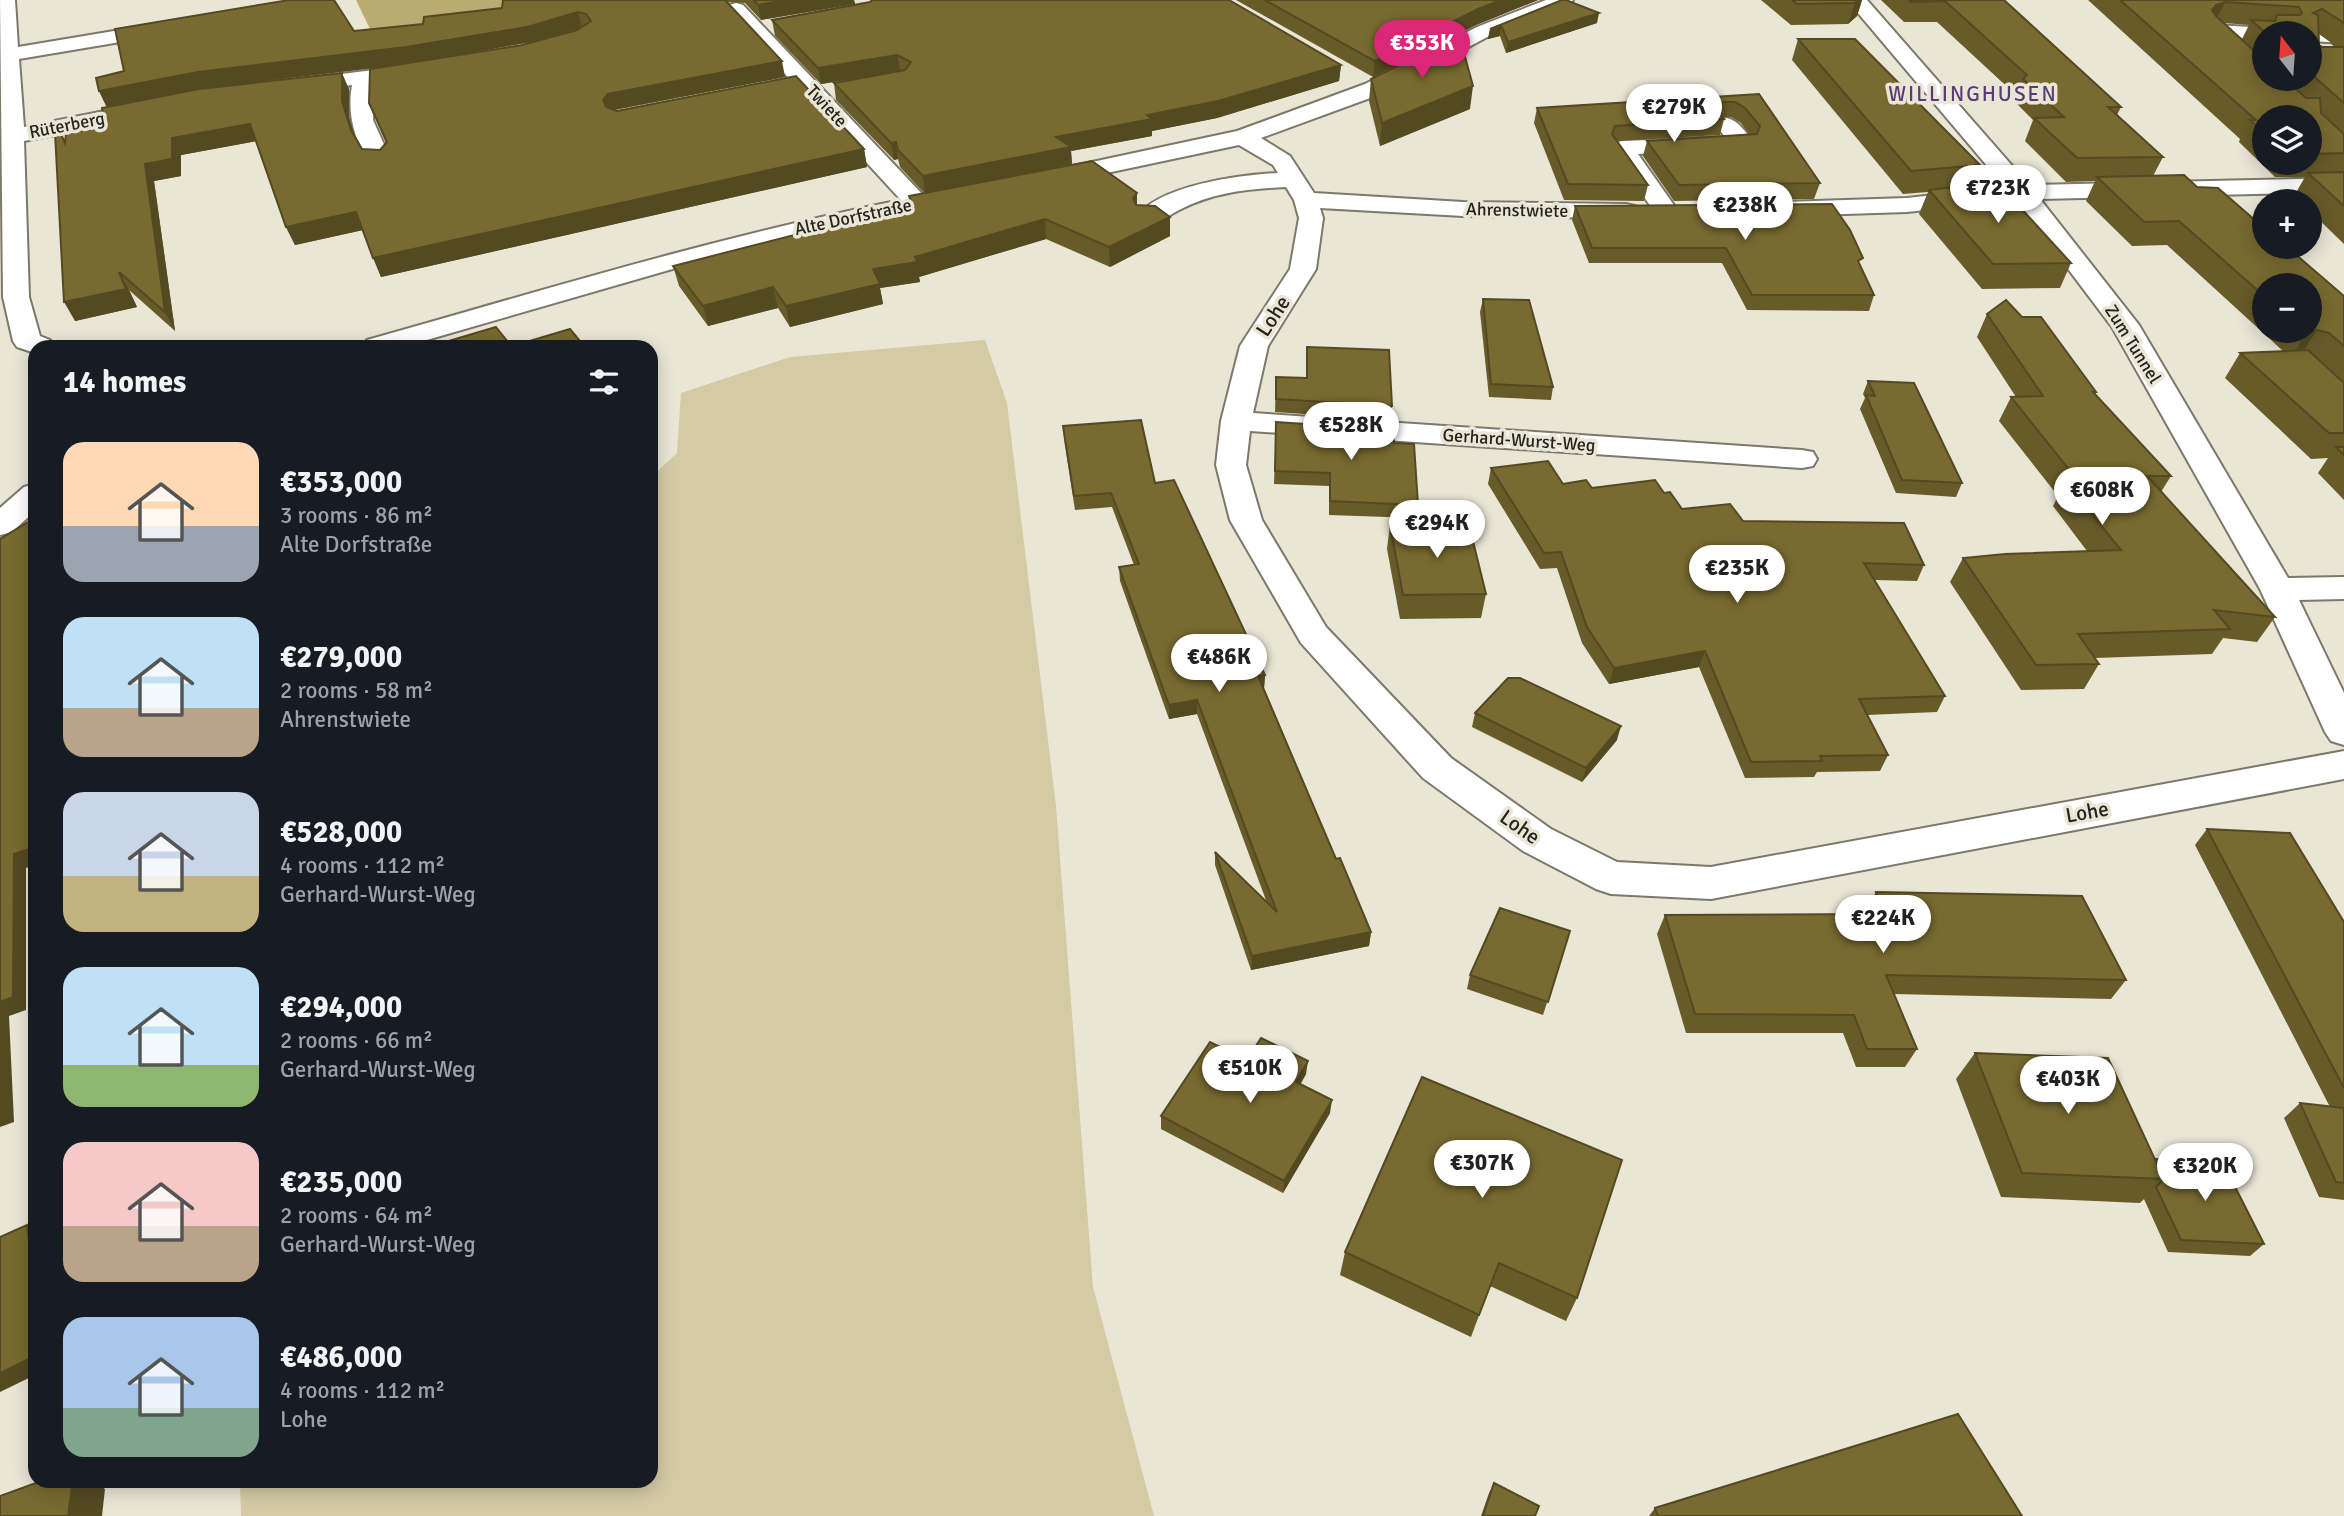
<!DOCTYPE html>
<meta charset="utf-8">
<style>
body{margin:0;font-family:Signika,sans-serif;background:#20242c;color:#f1f3f6;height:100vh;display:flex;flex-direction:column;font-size:26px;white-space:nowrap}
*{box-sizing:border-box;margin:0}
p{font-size:23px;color:#9ea1a6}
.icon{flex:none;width:38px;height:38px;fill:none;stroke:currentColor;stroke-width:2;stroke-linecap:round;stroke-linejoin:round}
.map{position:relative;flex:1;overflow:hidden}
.drawer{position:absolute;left:28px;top:340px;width:630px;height:1148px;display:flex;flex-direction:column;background:#171b24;border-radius:21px;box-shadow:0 4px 18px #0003}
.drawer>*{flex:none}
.needle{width:46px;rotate:343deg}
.tools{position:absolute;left:2252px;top:21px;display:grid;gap:14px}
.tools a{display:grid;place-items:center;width:70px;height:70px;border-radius:50%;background:#171b24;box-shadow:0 4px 18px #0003;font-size:35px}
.price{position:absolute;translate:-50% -60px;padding:0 16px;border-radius:24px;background:#fff;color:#222;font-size:23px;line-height:46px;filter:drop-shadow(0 2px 4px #0008)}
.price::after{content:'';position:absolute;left:50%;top:42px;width:21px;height:16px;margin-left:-10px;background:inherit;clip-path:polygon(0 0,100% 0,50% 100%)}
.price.on{background:#db2777;color:#fff}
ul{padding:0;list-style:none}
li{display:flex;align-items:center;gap:21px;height:175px;padding:0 35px}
li span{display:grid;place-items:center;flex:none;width:196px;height:140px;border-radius:21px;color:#555}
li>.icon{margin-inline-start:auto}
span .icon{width:84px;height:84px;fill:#fffc;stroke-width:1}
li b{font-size:30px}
h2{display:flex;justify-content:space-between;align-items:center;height:84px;padding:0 35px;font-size:30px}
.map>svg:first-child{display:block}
</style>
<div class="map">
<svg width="2344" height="1516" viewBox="0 0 2344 1516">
<rect width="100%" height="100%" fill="#eae6d6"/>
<path fill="#d4caa4" d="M985,340L1007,403L1056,806L1093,1287L1154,1516H241L240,1481L651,1480V477L677,453L681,393L790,357Z"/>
<path fill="#baab70" d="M356,0H562L372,33Z"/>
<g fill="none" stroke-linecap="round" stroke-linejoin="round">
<g stroke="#7c786a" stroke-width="4">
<g id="minor">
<path d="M0,0H15L18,47L168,22L175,24L178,28L175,32L168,34L19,59L24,127L155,101L163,103L166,108L163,113L155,115L24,141L29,297L40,336L50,340L54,346H35V353L17,347L13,341L3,297Z"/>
<path d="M1546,0H1573L1570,4L1491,35L1381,94L1261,138L1290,156L1314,193L1463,202L1626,204L1635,206L1638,211L1635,216L1626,218L1463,216L1320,208L1323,218L1316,269L1268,346L1253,413L1802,450L1813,452L1817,459L1813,466L1802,468L1250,431L1246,465L1262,520L1326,627L1451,758L1551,829L1617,862L1711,867L2344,751V779L1711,899L1611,894L1596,889L1523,851L1423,778L1301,643L1230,520L1216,465L1221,421L1240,346L1290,269L1299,218L1294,200L1286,187C1248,189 1214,192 1179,210C1166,217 1155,227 1139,223L1136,218C1158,185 1241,175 1278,173L1273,165L1239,145L1050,185L1042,183L1038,178L1042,173L1050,171L1237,131L1365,84L1477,27Z"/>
<path d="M1847,0H1867L2029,185L2344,178V192L2040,199L2139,325L2288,578L2344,577V599L2299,600L2344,693V745L2331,741L2325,732L2260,589L2112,327L2016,200L1907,212L1784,216L1775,214L1772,209L1775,204L1784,202L1907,198L2005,187Z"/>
<path d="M736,3L743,5L923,195L960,188L969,190L972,195L969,200L817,231L714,257L406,346H363L367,340C544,290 720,236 901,200L729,13L726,9L729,5Z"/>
<path d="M2215,25L2286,29L2289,33H2264V39L2234,38L2264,66V79H2278L2314,112L2317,117L2314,122L2310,123V117H2294L2208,35L2205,31L2208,27Z"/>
<path d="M2310,29L2344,31V43L2310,41V33H2301Z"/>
<path d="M421,64L428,66L431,70L428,74L374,82L373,120L391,160L387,165H371C354,141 347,113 352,85L294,92L286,91L283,86L286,81L294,80Z"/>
<path d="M1727,118C1739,121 1747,133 1753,143L1750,148L1638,154L1678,211L1675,216L1666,218L1657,216L1611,148L1614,143L1622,141L1725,137L1716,125L1719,120Z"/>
<path d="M35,484V511L12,532L0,535V508L24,487Z"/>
</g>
</g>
<use href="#minor" fill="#fff" fill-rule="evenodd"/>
</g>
<g fill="#675b29" fill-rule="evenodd">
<path d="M503,0H854L855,4L761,20L745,3L729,2L728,3L785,77L615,110L864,149L867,167L381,277L363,230L295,245L286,227L256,141L181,155V176L154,181L175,331L129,290L137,307L75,321L65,141L105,127L107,107L99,91L354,31L423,24L502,8ZM581,28L577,30L522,45L457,55L531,42ZM384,67L369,103L386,143L380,150L362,149L355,137L349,117V89L247,83Z"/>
<path d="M1236,0H1538L1476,25L1373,77Z"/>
<path d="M1562,0L1597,23L1506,53L1500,36L1488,39L1490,29Z"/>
<path d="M1761,0H1862L1857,16L1848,24L1791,25Z"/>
<path d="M1881,0H2004L2121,107L2117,115L2163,157L2153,176L2197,187L2344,296V500L2318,473L2328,458L2311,459L2225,378L2240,353L2283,351L2167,245L2132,246L2086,201L2095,181L2066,182L2025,141L2033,120L2014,101L2016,95L1937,22H1904ZM2264,285L2310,331H2264Z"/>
<path d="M2088,0H2344V244L2310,211V201H2300L2294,196L2305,177H2275L2239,142L2240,139ZM2224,23L2249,25L2242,39ZM2264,33H2310V79H2264ZM2319,34L2330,42L2334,47H2322L2319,45ZM2264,117H2310V163H2264Z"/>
<path d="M870,2L1341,65L1339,81L1217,118L1152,131V136L1071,151L1072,164L1137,193V205L1170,236L1110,267L1046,239L919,277L920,282L880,288L883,304L790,327L778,308L708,326L679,286L673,266L911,206L909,196L924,193L900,167L898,159L894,160L836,100L834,83L885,74L821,84L775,36L772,20Z"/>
<path d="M1798,39L1980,165L1972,185L2071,263L2060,288L1982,289L1919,214L1928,192L1903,194L1792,60Z"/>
<path d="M1371,79L1470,109L1380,146L1369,101Z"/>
<path d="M1759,94L1820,183L1814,199L1674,201L1643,156L1647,141L1749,134L1741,123L1731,117H1723L1724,119L1720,135L1617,141L1648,185L1644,201L1564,200L1534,123L1537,108Z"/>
<path d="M1575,206L1860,265L1874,295L1869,311L1747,310L1722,263H1589L1572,220Z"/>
<path d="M1483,299L1553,387L1551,400L1489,397L1480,312Z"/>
<path d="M1987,314L2096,392L2095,394L2171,476L2161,492L2275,617L2257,642L2223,638L2212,654L2095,658L2099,664L2084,689L2021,690L1950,582L1963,558L2087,551L2053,506L2058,496L1999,421L2011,397H2016L1977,337Z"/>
<path d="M1307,347L1392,406L1390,420L1275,412L1276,377L1306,378Z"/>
<path d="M1868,381L1962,483L1956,497L1896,493L1860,409L1865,398L1863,394Z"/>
<path d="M1276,422L1394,443L1418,505L1416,518L1329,515V486L1274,484Z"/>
<path d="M1063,426L1155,483L1265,675L1264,688L1336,859L1371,932L1369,946L1251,970L1215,865V852L1267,903L1197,714L1169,719L1120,581L1119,567L1134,565L1112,507L1075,510L1064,439Z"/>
<path d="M1491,468L1563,484L1592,488L1664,493L1682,509L1743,521L1924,565L1917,581L1874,580L1945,696L1937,712L1867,715L1888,755L1880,771L1817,772L1814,777L1745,778L1699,667L1609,684L1582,643L1557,568L1540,569L1488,484Z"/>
<path d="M1390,525L1486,594L1481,618L1400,619L1387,549Z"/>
<path d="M1475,713L1617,740L1582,782L1472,727Z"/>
<path d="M2207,829L2344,922V1200L2319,1197L2284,1118L2300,1103L2330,1107L2195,845Z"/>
<path d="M1876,892L2126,980L2111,999L1894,994L1917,1049L1905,1067H1856L1843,1033H1686L1657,934L1665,915L1866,914L1865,911Z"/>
<path d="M1570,931L1543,1015L1467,989L1470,975Z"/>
<path d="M1975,1053L2155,1159L2264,1244L2250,1256L2168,1252L2144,1199L2140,1203L2001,1197L1956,1079Z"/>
<path d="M1247,1060L1306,1074L1300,1085L1330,1113L1283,1193L1161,1129V1116Z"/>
<path d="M1422,1077L1577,1298L1566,1321L1490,1286L1471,1337L1340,1275L1345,1252Z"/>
<path d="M1494,1483L1535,1516H1481L1489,1493Z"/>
<path d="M1655,1508L2022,1516H1649Z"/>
</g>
<g fill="#544a22">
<path d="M785,0H854L855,4L761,20L758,5Z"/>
<path d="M1501,0H1538L1476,25L1373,77L1375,61L1478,9Z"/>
<path d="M1858,0H1862L1857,16L1848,24L1855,3Z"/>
<path d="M2225,2L2215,22L2212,10L2216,5Z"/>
<path d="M578,12L582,28L531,42L412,63L206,88L107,108L99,91L198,72Z"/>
<path d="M1599,13L1597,23L1506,53L1508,42Z"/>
<path d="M1501,25L1500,36L1488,39L1490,29Z"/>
<path d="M897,55L900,71L821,84L818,68Z"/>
<path d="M782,61L785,77L612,110L608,117L603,100L608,94Z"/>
<path d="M1341,65L1339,81L1217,118L1152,131V136L1071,151L1072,164L925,193L923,176L1056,137L1147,115Z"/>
<path d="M342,73L349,89V117L358,148L351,130L342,101Z"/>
<path d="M1473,86L1470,109L1380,146L1382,123Z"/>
<path d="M250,124L258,141L181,155V176L154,181L175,331L165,312L145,164L172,138Z"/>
<path d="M896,142L898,159L894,160L891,143Z"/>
<path d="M864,149L867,167L381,277L373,258Z"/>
<path d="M1137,193V213L1133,198Z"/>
<path d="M356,212L363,230L295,245L286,227Z"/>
<path d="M1170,217V236L1110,267L1109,247Z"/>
<path d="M1045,219L1046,239L919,277L920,282L880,288L883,304L790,327L786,306L873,269Z"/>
<path d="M119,272L129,290L137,307L75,321L64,302Z"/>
<path d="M773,287L778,308L708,326L703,306Z"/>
<path d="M2317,330L2301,354L2291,358L2306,333Z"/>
<path d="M1705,651L1699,667L1609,684L1614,668Z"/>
<path d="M1265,675L1264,689L1258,676Z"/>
<path d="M1197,700V714L1169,719V705Z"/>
<path d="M1621,726L1617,740L1582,782L1586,768Z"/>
<path d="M35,847V865L26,868V1010L9,1016L14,1122L0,1127V1002L14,854Z"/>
<path d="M1371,932L1369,946L1251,970L1252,956Z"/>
<path d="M1308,1061L1306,1074L1294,1095L1296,1082Z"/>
<path d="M1332,1100L1330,1113L1283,1193L1284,1181Z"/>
<path d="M27,1225L35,1231V1287Z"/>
<path d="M35,1356V1375L0,1392V1373Z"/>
<path d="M73,1480H91L105,1489L102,1516H68Z"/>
</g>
<g fill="#786a30" stroke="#544a22" stroke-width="2">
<path d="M289,0H334L354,31L423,24L424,17L502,8L503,0H725L782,61L608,94L603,100L606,107L617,111L796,76L864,149L373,258L356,212L286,227L250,124L172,138V159L145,164L165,312L119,272L126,289L64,302L55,133L60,132L65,143L66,133L105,127L102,108L199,89L342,73V101L351,130L362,149L380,150L387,142L369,103L370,69L522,45L577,30L591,21L586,14L578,12L527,27L406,47L198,72L99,91L96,78L124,71L115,29Z"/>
<path d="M754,0H785L758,5Z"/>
<path d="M872,0H1229L1341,65L1218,101L1147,115L1152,119L1056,137L1071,147L923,176L898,150L896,142L891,143L834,83L905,70L911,62L897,55L818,68L772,20L870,2Z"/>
<path d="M1265,0H1501L1478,9L1375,61Z"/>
<path d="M1562,0H1566L1599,13L1508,42L1501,25L1490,29Z"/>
<path d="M1792,0H1858L1855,3L1797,4Z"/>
<path d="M1909,0H2004L2121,107H2108L2163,157L2077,158L2034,118L2064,117L2023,79L2027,75L1945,1L1911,2Z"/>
<path d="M2120,0H2344V24L2341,21L2322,9L2313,13L2318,15L2319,45L2322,47H2344V103L2310,73V33H2266L2251,20L2275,21L2277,15H2300L2302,13L2299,7L2225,2L2216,5L2212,10L2216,16L2264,60V79H2285L2306,98H2320L2321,113L2344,134V153L2310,154V117H2264V133L2250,120H2256Z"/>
<path d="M1459,35L1473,86L1382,123L1371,79Z"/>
<path d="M1798,39H1855L1980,165L1911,171Z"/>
<path d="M1759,94L1820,183L1679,185L1647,141L1757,134L1760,126L1745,108L1735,102H1723L1717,110L1724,119L1615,126L1612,134L1648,185L1568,184L1537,108Z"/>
<path d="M1092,161L1137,193L1133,198L1136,205L1155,206L1170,217L1109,247L1045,219L915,257L917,262L873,269L880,284L786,306L773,287L703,306L673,266L912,205L909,196Z"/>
<path d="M2344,172V206L2308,173Z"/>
<path d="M2184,175L2197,187L2218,188L2264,228V247H2287L2344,296V346L2329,333L2317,330L2306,333L2304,331H2310V285H2264V296L2179,221L2144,222L2097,177Z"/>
<path d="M1997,182L2071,263L1993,264L1929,190Z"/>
<path d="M1832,204L1850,230L1863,258L1858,261L1874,295H1752L1726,248H1592L1575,206Z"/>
<path d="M1483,299L1529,300L1553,387L1491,384Z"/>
<path d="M2006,300L2022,317H2041L2096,392H2093L2171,476H2147L2275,617L2214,610L2230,629L2078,634L2099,664L2036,665L1963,558L2005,554L2121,550L2066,482H2079L2011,397L2043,396L1987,314Z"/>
<path d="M496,327L511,346H432Z"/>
<path d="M570,329L584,346H513Z"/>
<path d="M393,341L397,346H375Z"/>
<path d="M1307,347L1389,350L1392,406L1276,399V377L1307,378Z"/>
<path d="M2308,350L2344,383V433H2329L2240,353Z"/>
<path d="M1868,381L1914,383L1962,483L1902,480L1866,395L1875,396Z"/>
<path d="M1141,420L1155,483L1174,480L1265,675L1258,676L1336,859L1340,858L1371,932L1252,956L1215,852L1277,912L1197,700L1169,705L1119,567L1139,564L1111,493L1074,496L1063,426Z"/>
<path d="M1276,422L1393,430L1394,443L1414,444L1418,505L1330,501V473L1275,471Z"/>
<path d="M2336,447H2344V455Z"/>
<path d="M1548,461L1563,484L1586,480L1592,488L1655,480L1664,493L1670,492L1682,509L1730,504L1743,521L1904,523L1924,565L1864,563L1945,696L1859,699L1888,755L1820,756L1822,761L1751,762L1705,651L1614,668L1587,627L1561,552L1544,553L1491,468Z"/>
<path d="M35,518V847L14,854L13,997L0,1002V539Z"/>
<path d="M1390,525H1469L1486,594L1403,595Z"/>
<path d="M1508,678H1520L1621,726L1586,768L1475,713Z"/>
<path d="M2207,829L2290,833L2344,922V1088Z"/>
<path d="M1876,892L2082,896L2126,980L1886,975L1917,1049H1867L1854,1015L1695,1014L1665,915L1884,914Z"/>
<path d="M1500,908L1570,931L1548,1002L1470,975Z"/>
<path d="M1261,1038L1308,1061L1296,1082L1332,1100L1284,1181L1161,1116L1210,1042L1247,1060Z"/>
<path d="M1975,1053L2108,1058L2164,1179L2022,1173Z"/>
<path d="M1422,1077L1622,1160L1577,1298L1499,1263L1479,1315L1345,1252Z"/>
<path d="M2300,1103L2344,1108V1183L2336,1182Z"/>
<path d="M2155,1159L2222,1161L2264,1244L2181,1240L2156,1187L2164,1179Z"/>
<path d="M27,1225L35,1287V1356L0,1373V1237Z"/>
<path d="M1958,1414L2022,1516H1658L1655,1508Z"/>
<path d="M44,1480H73L68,1516H0V1496Z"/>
<path d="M1494,1483L1539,1506L1535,1516H1483Z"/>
</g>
<g text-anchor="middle" stroke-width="7" stroke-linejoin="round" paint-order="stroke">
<g font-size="18" fill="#25231d" stroke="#eae6d6">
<text transform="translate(827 106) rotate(47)" y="6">Twiete</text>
<text transform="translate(67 125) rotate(-11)" y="6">Rüterberg</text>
<text transform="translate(1517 210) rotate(1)" y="6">Ahrenstwiete</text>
<text transform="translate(853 217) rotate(-12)" y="6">Alte Dorfstraße</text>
<text transform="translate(2133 344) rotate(58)" y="6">Zum Tunnel</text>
<text transform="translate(1519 440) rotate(4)" y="6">Gerhard-Wurst-Weg</text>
</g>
<g font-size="21" letter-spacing="2" fill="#593c77" stroke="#eae6d6">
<text x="1973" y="101">WILLINGHUSEN</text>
</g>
<g font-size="21" fill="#25231d" stroke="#eae6d6">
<text transform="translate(1273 316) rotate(-57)" y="7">Lohe</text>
<text transform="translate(2087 812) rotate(-10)" y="7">Lohe</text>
<text transform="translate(1520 827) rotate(35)" y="7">Lohe</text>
</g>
</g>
</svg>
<div class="tools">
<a><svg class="needle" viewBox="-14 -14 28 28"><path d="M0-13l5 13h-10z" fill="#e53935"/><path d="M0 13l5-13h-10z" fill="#9ea1a6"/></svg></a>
<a><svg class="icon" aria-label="layers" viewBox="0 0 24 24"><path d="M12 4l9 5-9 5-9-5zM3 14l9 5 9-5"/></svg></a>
<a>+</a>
<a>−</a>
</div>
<b class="price on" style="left:1422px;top:80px">€353K</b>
<b class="price" style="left:1674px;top:144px">€279K</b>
<b class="price" style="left:1998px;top:225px">€723K</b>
<b class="price" style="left:1745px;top:242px">€238K</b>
<b class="price" style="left:1351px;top:462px">€528K</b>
<b class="price" style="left:2102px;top:527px">€608K</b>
<b class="price" style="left:1437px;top:560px">€294K</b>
<b class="price" style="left:1737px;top:605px">€235K</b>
<b class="price" style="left:1219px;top:694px">€486K</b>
<b class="price" style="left:1883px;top:955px">€224K</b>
<b class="price" style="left:1250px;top:1105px">€510K</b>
<b class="price" style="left:2068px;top:1116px">€403K</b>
<b class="price" style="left:1482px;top:1200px">€307K</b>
<b class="price" style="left:2205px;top:1203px">€320K</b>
<section class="drawer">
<h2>14 homes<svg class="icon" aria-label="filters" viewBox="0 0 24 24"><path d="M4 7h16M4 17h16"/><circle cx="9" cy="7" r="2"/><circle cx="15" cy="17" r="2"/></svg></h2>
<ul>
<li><span style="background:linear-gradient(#ffd9b3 60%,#9aa5b1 0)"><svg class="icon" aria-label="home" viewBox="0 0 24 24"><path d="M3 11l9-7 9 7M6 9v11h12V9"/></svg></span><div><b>€353,000</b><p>3 rooms · 86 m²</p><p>Alte Dorfstraße</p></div></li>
<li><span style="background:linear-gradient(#bfe0f5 65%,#b9a48a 0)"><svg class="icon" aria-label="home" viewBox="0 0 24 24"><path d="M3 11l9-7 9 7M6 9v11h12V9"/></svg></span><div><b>€279,000</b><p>2 rooms · 58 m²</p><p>Ahrenstwiete</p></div></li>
<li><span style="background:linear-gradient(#c9d6e8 60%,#c2b280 0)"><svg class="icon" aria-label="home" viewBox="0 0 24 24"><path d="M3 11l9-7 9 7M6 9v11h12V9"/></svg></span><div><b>€528,000</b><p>4 rooms · 112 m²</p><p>Gerhard-Wurst-Weg</p></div></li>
<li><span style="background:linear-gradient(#bfe0f5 70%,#8fb573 0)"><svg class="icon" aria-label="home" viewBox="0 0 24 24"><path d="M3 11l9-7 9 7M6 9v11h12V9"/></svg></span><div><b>€294,000</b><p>2 rooms · 66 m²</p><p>Gerhard-Wurst-Weg</p></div></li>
<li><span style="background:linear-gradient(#f6c9c9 60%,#b9a48a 0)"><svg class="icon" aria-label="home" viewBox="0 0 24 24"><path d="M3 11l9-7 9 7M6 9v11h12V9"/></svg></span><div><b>€235,000</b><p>2 rooms · 64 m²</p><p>Gerhard-Wurst-Weg</p></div></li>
<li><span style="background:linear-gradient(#a9c7e8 65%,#7fa58c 0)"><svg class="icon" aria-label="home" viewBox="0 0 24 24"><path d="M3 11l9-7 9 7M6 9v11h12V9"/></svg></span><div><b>€486,000</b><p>4 rooms · 112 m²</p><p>Lohe</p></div></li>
</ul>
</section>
</div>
